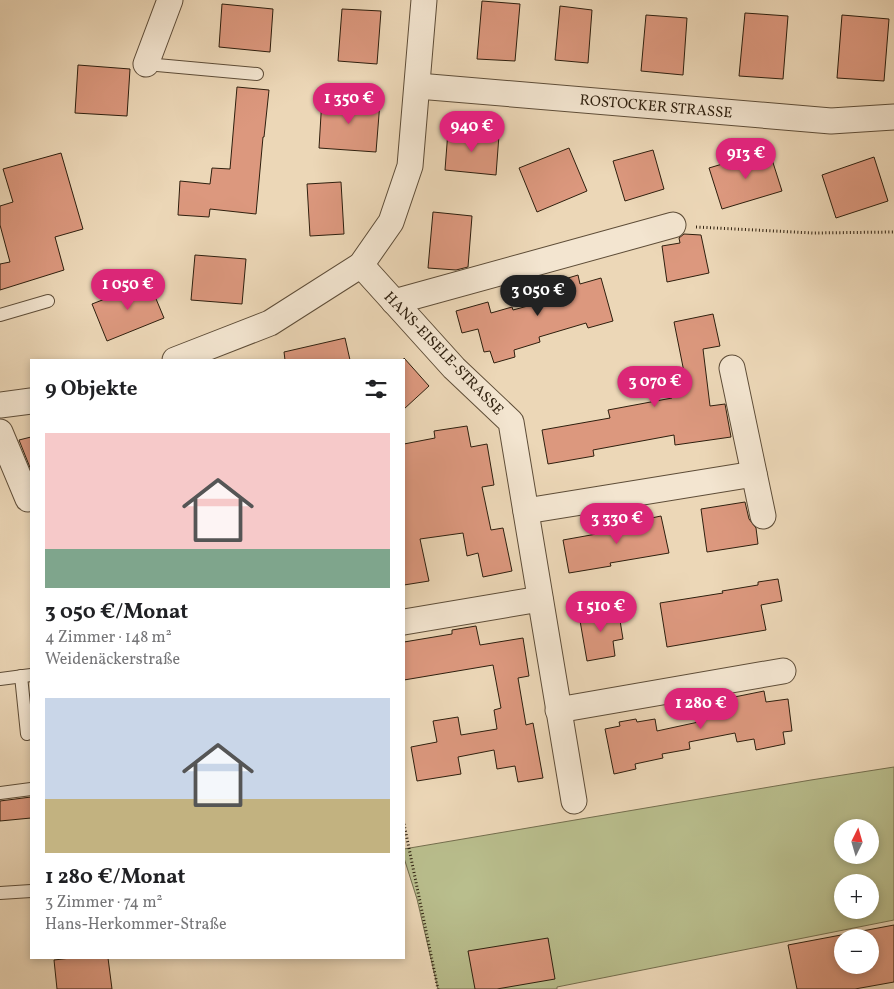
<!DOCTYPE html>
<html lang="de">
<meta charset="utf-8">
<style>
body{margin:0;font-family:Vollkorn,serif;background:#f6f6f6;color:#202124;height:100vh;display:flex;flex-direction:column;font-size:19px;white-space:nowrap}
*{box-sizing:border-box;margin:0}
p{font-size:16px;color:#757577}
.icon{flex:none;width:28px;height:28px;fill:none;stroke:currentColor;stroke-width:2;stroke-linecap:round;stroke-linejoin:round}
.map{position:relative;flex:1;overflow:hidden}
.panel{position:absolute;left:30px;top:359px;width:375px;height:600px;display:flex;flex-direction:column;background:#fff;border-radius:0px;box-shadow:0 2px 8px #0003}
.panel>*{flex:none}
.needle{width:32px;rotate:5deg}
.controls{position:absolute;left:834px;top:819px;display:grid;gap:10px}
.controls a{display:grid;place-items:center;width:45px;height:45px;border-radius:50%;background:#fff;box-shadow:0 2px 8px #0003;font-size:25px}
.price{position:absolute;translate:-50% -42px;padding:0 11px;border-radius:18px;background:#db2777;color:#fff;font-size:16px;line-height:32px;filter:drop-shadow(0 1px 2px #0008)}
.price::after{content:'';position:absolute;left:50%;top:30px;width:15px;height:11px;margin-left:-8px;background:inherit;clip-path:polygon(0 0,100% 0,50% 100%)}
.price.active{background:#222;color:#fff}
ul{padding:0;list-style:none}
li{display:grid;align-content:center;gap:10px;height:265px;padding:0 15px}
li span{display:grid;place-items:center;height:155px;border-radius:0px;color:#555}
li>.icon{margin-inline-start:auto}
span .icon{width:90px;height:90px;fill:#fffc;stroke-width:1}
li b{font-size:21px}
h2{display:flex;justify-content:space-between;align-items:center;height:60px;padding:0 15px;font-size:21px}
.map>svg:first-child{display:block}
</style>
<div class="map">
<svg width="894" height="989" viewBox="0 0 894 989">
<rect width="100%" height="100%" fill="#ecd7b7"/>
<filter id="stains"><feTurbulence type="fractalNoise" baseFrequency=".004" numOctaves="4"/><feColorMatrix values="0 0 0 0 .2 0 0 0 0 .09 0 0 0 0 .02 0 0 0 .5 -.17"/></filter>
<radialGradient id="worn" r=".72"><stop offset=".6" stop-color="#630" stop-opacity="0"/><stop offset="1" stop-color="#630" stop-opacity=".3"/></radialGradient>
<path fill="#b9be8d" stroke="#746e4e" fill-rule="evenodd" d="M894,767V920L557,987V989H438L417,899L404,858V849L811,780ZM842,828H870V855H842ZM842,882H870V910H842Z"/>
<g fill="#dc987e" stroke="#2e1f0e" fill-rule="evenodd">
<path d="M482,1L520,4L515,61L477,59Z"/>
<path d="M222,4L273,9L270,52L219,47Z"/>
<path d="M560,6L592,10L588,63L555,60Z"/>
<path d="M342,9L381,11L377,64L338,61Z"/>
<path d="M745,13L788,16L783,79L739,76Z"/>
<path d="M646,15L687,18L683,75L641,71Z"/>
<path d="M842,15L889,19L884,81L837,78Z"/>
<path d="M78,65L130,69L127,116L75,113Z"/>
<path d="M237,87L269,90L264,137H263L256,214L210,209L209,217L178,215L180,181L210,184L212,168L230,169Z"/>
<path d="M322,98L380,102L376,152L319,148Z"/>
<path d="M448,131L499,135L496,175L445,170Z"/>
<path d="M569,148L587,191L537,212L519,168Z"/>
<path d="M653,150L664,189L625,201L613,161Z"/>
<path d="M769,150L782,191L722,209L709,168Z"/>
<path d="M61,153L83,229L55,237L64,270L0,290V264L10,262L0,225V206L13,202L3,169Z"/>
<path d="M874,157L888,201L836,218L822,175Z"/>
<path d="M341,182L344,234L310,236L307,184Z"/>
<path d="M433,212L472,216L468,267L456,270L428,268Z"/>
<path d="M684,234L701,235L709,273L667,282L662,246L680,243L679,238Z"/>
<path d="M195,255L246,259L242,304L191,300Z"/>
<path d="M578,275L580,284L601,278L613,321L588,328L586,323L539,337L540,342L514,350L515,357L494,363L490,351L484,352L478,329L462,333L456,311L488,302L491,313L512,307L513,310L550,300L545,285Z"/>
<path d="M149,282L164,318L107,341L92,304Z"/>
<path d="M713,314L720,346L703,349L710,406L725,404L731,437L675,445L674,435L593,450L594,456L548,464L542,430L610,418L608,410L672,398L669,385L686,382L674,322Z"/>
<path d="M345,338L350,360H285L284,352Z"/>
<path d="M404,358L429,386L404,409Z"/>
<path d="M467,426L471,447L487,444L494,485L482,487L491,530L503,528L512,571L483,577L478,553L467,556L463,533L420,539L429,581L404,585V444L435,438L434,431Z"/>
<path d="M31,437V470L19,440Z"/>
<path d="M745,502L749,519L756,528L758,544L707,552L701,509Z"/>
<path d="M661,516L669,553L610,563L611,566L569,573L563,540L619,530L618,525Z"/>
<path d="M778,579L782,601L761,605L766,630L667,647L660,603L723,593L722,591L758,585V582Z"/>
<path d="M618,608L623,639L613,641L615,656L587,661L579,615Z"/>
<path d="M476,626L480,645L523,638L529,676L518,678L526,725L533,723L543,778L518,782L515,766L497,769L494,750L458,757L461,774L417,781L411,747L437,742L433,721L458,717L461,735L497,729L494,710L501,708L493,665L404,680V642L452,634V630Z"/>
<path d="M764,691L766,702L788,699L792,731L783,732L785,744L756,750L754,739L737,742L735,733L689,742L690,749L662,754L663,758L635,764L636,769L614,774L605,729L620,726L619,722L636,719L637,722L655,719L657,731L703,721L700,704Z"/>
<path d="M31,797V818L0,821V801Z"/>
<path d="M894,925V982L855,989H797L788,945ZM842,938H870V965H842Z"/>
<path d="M548,938L555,979L497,989H475L468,951Z"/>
<path d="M71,958H108L112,989H57L54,960Z"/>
</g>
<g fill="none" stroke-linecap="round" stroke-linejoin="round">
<g stroke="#5e4d38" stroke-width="14">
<g id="lane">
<path d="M146,64L257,74"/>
<path d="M0,315L48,301"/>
<path d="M21,676L27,734"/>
<path d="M0,679L31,675"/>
<path d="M0,793L31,789"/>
<path d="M0,893L31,891"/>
</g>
</g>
<g stroke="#5e4d38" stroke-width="27">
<g id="street">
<path d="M146,64L170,0"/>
<path d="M418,86L831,121L894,117"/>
<path d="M361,265L454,368L511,422L574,801"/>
<path d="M394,302L673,225"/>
<path d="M175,360L270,323L361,265L391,222L410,166L424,0"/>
<path d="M732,368L763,516"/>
<path d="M0,405L31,401"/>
<path d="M0,432L28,499L31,498"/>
<path d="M526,511L754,474"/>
<path d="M404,622L540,599"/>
<path d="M558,710L783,671"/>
</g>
</g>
<g stroke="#2e1f0e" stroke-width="3" stroke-dasharray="1 2.5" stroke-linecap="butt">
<path d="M696,227L813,233L894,232"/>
<path d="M404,824L438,989"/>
</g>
<use href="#lane" stroke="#f3e5d0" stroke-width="12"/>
<use href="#street" stroke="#f3e5d0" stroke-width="25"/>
</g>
<g text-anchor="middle" stroke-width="5" stroke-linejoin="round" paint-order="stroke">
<g font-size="15" fill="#2e1f0e" stroke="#f3e5d0">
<text transform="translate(656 106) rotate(5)" y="5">ROSTOCKER STRASSE</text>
<text transform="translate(444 353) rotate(46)" y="5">HANS-EISELE-STRASSE</text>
</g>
</g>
<rect width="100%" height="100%" filter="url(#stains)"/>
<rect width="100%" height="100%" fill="url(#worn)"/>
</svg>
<div class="controls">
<a><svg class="needle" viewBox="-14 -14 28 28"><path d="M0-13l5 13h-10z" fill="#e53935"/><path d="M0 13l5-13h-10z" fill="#757577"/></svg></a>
<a>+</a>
<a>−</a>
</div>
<b class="price" style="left:349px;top:125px">1 350 €</b>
<b class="price" style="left:472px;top:153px">940 €</b>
<b class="price" style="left:746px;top:180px">913 €</b>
<b class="price" style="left:128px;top:311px">1 050 €</b>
<b class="price active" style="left:538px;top:317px">3 050 €</b>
<b class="price" style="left:655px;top:408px">3 070 €</b>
<b class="price" style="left:617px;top:545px">3 330 €</b>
<b class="price" style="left:601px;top:633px">1 510 €</b>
<b class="price" style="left:701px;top:730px">1 280 €</b>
<section class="panel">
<h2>9 Objekte<svg class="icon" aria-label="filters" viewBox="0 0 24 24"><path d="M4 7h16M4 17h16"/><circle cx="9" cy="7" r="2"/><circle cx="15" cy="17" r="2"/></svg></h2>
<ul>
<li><span style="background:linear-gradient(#f6c9c9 75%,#7fa58c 0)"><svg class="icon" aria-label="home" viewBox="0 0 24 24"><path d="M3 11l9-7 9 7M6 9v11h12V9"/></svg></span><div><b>3 050 €/Monat</b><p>4 Zimmer · 148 m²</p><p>Weidenäckerstraße</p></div></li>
<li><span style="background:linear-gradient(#c9d6e8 65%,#c2b280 0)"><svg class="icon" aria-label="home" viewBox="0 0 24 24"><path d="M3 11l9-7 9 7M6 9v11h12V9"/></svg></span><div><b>1 280 €/Monat</b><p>3 Zimmer · 74 m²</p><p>Hans-Herkommer-Straße</p></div></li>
</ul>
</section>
</div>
